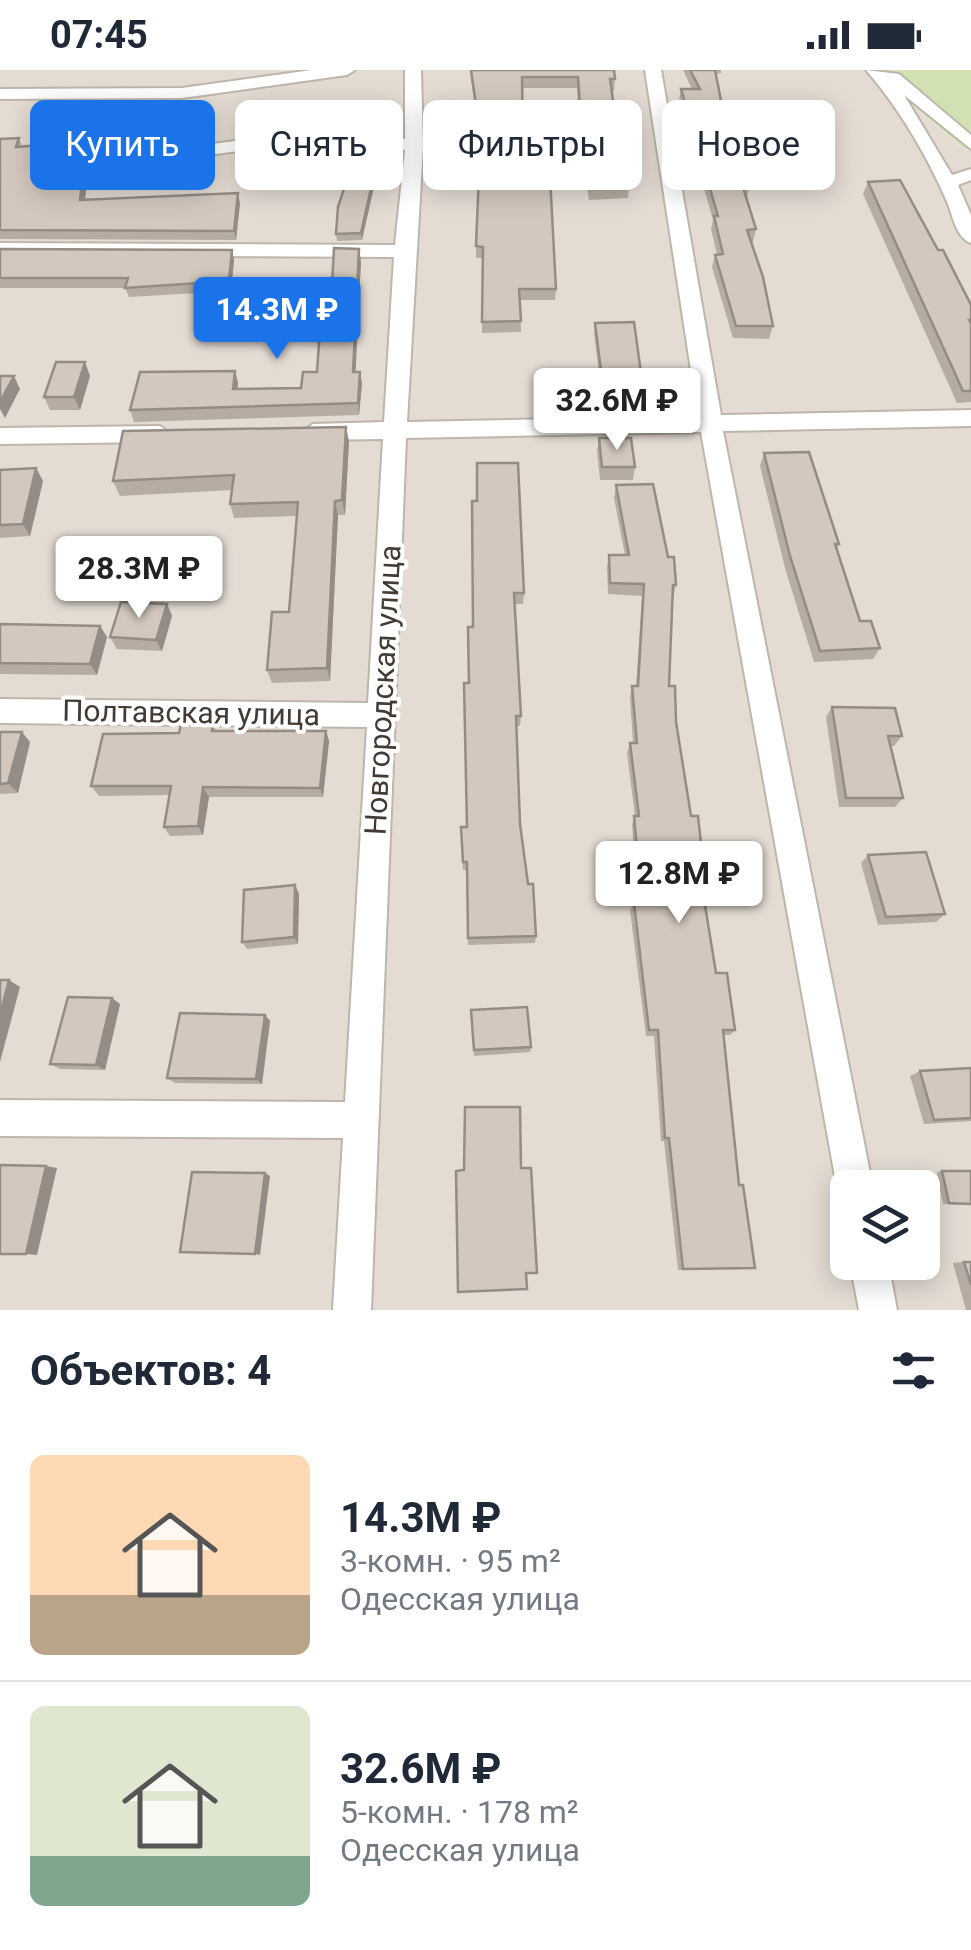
<!DOCTYPE html>
<html lang="ru">
<meta charset="utf-8">
<style>
body{margin:0;font-family:Roboto,sans-serif;background:#f6f6f7;color:#1f2937;height:100vh;display:flex;flex-direction:column;font-size:38px;white-space:nowrap}
*{box-sizing:border-box;margin:0}
p{font-size:32px;color:#747a83}
.icon{flex:none;width:55px;height:55px;fill:none;stroke:currentColor;stroke-width:2;stroke-linecap:round;stroke-linejoin:round}
.map{position:relative;height:1240px;overflow:hidden}
.panel{display:flex;flex-direction:column;background:#fff;flex:1}
.panel>*{flex:none}
.banner{position:absolute;left:30px;top:30px;width:912px;height:90px;display:flex;gap:20px}
.buttons{position:absolute;left:830px;top:1100px;display:grid;gap:20px}
.buttons a{display:grid;place-items:center;width:110px;height:110px;border-radius:15px;background:#fff;box-shadow:0 5px 25px #0003;font-size:50px}
.price{position:absolute;translate:-50% -85px;padding:0 22px;border-radius:10px;background:#fff;color:#222;font-size:32px;line-height:65px;filter:drop-shadow(0 2px 5px #0008)}
.price::after{content:'';position:absolute;left:50%;top:60px;width:30px;height:22px;margin-left:-15px;background:inherit;clip-path:polygon(0 0,100% 0,50% 100%)}
.price.selected{background:#1a73e8;color:#fff}
ul{padding:0;list-style:none}
li{display:flex;align-items:center;gap:30px;height:250px;padding:0 30px}
li+li{border-top:2px solid #e0e1e3}
li span{display:grid;place-items:center;flex:none;width:280px;height:200px;border-radius:15px;color:#555}
li>.icon{margin-inline-start:auto}
span .icon{width:120px;height:120px;fill:#fffc;stroke-width:1}
li b{font-size:42px}
h2{display:flex;justify-content:space-between;align-items:center;height:120px;padding:0 30px;font-size:42px}
.tag{padding:0 35px;border-radius:15px;background:#fff;box-shadow:0 5px 25px #0003;font-size:35px;line-height:90px}
.tag.selected{background:#1a73e8;color:#fff}
.status{display:flex;justify-content:space-between;align-items:center;height:70px;padding:0 50px;background:#fff;direction:ltr}
.status svg{height:28px;fill:currentColor}
.map>svg:first-child{display:block}
</style>
<div class="status"><b>07:45</b><svg viewBox="0 0 49 12"><path d="M0 12V9h3v3zM5 12V6h3v6zM10 12V3h3v9zM15 12V0h3v12zM26 1h20v11H26zM47 4h2v5h-2z"/></svg></div>
<div class="map">
<svg width="971" height="1240" viewBox="0 0 971 1240">
<rect width="100%" height="100%" fill="#f0ebe5"/>
<path fill="#e4dcd3" fill-rule="evenodd" d="M0,0H871L960,76L971,81V1240H0ZM848,1118H922V1192H848Z"/>
<path fill="#d2e1b1" d="M871,0H971V81L961,76Z"/>
<g fill="none" stroke-linecap="round" stroke-linejoin="round">
<g stroke="#beb5ab" stroke-width="4">
<g id="minor">
<path d="M312,0H355L347,5L182,28L0,29V19L182,18Z"/>
<path d="M405,0H421L423,76L407,352L698,346L645,0H661L721,345L971,340V356L723,361L873,1118H848V1133L842,1131L837,1118L701,362L406,368L371,1240H333L343,1068L0,1066V1030L345,1032L367,657L0,653V629L368,633L383,369L313,370L302,362L313,354L384,352L394,187L0,185V173L395,175L405,80C298,61 158,95 49,110L40,105L49,100C158,84 298,51 405,69Z"/>
<path d="M866,0L899,4L971,65V79L904,25L952,105L971,99V110L958,115L971,145V173C957,168 953,148 948,134C928,87 899,38 866,0Z"/>
<path d="M160,356L171,364L160,372L0,374V358Z"/>
<path d="M850,1192H888L897,1240H859Z"/>
</g>
</g>
<use href="#minor" fill="#fff" fill-rule="evenodd"/>
</g>
<g fill="#b6aca3">
<path d="M470,0L615,9L614,21H611L617,58L615,69L629,117L628,128L589,130L581,80L577,18H522L523,69L556,219L555,230H520L521,262L482,263L483,188H476V176L485,104L471,10Z"/>
<path d="M683,0H721V3L716,4L725,51L750,114L747,127H745L756,159L753,172H751L773,256L769,269L733,268L712,197L715,185H717L711,159L713,150L679,31L681,19H692Z"/>
<path d="M19,68L22,76L87,71L90,80L89,90L47,96L40,101L45,104L87,108L85,130L240,133L236,170L0,169V69Z"/>
<path d="M377,103L362,170L337,171L336,164Z"/>
<path d="M868,112L938,180L971,235V332L957,333L863,124Z"/>
<path d="M0,179L234,190L231,221L129,227L125,218H0Z"/>
<path d="M361,191L355,302H360L362,314L359,345L134,352L130,340L235,301L238,313V319L301,318L317,302Z"/>
<path d="M595,253L645,332L643,342L604,343L594,263Z"/>
<path d="M90,306L80,340H50L44,327Z"/>
<path d="M599,368L635,397L633,410H600L597,381Z"/>
<path d="M349,371L345,445H338L330,611L272,613L267,600L289,542L297,446L234,448L230,434L232,420L120,426L113,411Z"/>
<path d="M764,383L839,474L837,479L860,551L880,578L873,589L814,592L785,498L760,396Z"/>
<path d="M36,398L43,411L30,466L0,468V400Z"/>
<path d="M616,415L668,487L676,515L673,527L669,616L691,746L703,792L699,800L716,903L735,960L730,965H724L739,1115L755,1198L678,1200L664,1071H661L654,966H646L630,840L634,833L638,832L632,755L635,746L627,683L630,673H633L630,627L632,616H636L642,526L608,524L607,497L609,485H625L614,428Z"/>
<path d="M472,431L524,523L523,534H514L521,646L520,656H517L520,754L536,866L535,873L468,875L467,800H463L461,757H467L469,613L473,557Z"/>
<path d="M167,534L172,546L162,581L117,579L110,567Z"/>
<path d="M0,554L100,556L107,567L97,605L0,604Z"/>
<path d="M832,637L902,666L894,676H890L903,728L895,737H839L826,647Z"/>
<path d="M213,654L216,661H326L329,671L323,727H209L203,765L170,766L164,757L169,725L99,726L91,716L179,663Z"/>
<path d="M0,662L30,672L18,723L0,724Z"/>
<path d="M868,785L945,844L936,852L878,855L861,793Z"/>
<path d="M295,815L299,824L298,874L247,879L242,872Z"/>
<path d="M120,934L105,1000L60,999L50,994Z"/>
<path d="M471,940L531,977L530,982L474,986Z"/>
<path d="M265,945L270,951L262,1014L175,1013L167,1008Z"/>
<path d="M971,998V1051L924,1054L910,1006L920,1001Z"/>
<path d="M942,1101H971V1135L943,1134L937,1102Z"/>
<path d="M971,1191V1240H966L953,1193Z"/>
</g>
<g fill="#948c85">
<path d="M87,71L90,80L89,90L47,96L35,104L32,94L44,87Z"/>
<path d="M376,96L377,103L362,170L361,163Z"/>
<path d="M84,98L87,108L84,140L80,130Z"/>
<path d="M238,123L240,133L236,170L234,161Z"/>
<path d="M359,179L361,191L355,314L353,302Z"/>
<path d="M232,180L234,190L231,221L229,211Z"/>
<path d="M85,292L90,306L80,340L74,327Z"/>
<path d="M235,301L238,313L236,331L233,319Z"/>
<path d="M360,302L362,314L359,345L358,333Z"/>
<path d="M14,306L20,319L5,348L0,339V332Z"/>
<path d="M346,357L349,371L345,445L342,430Z"/>
<path d="M36,398L43,411L30,466L23,454Z"/>
<path d="M335,431L338,445L330,611L327,598Z"/>
<path d="M167,534L172,546L162,581L156,570Z"/>
<path d="M100,556L107,567L97,605L90,594Z"/>
<path d="M326,661L329,671L323,727L320,718Z"/>
<path d="M22,662L30,672L18,723L8,713Z"/>
<path d="M203,717L209,727L203,765L198,756Z"/>
<path d="M295,815L299,824L298,874L294,867Z"/>
<path d="M9,910L20,917L0,992V945Z"/>
<path d="M112,928L120,934L105,1000L96,995Z"/>
<path d="M265,945L270,951L262,1014L256,1009Z"/>
<path d="M46,1096L57,1098L37,1185L26,1184Z"/>
<path d="M265,1103L270,1106L260,1185L255,1184Z"/>
</g>
<g fill="#d4c8be" stroke="#948c85" stroke-width="2.5">
<path d="M471,0H614L615,9H610L617,58H612L629,117L590,119L582,68L578,7H522L523,69H548L556,219H519L521,251L482,252L483,177L476,176L479,104H486Z"/>
<path d="M690,0H715L725,51H731L750,114H742L756,159L747,160L763,207L773,256H736L715,185L723,184L714,146H718L681,19H700Z"/>
<path d="M19,68L16,77L87,71L86,80L44,87L32,94L45,104L84,98L80,130L238,123L234,161L0,160V69Z"/>
<path d="M353,91L376,96L361,163L336,164L338,137Z"/>
<path d="M900,110L938,180H943L971,235V250H969L971,254V321H963L868,112Z"/>
<path d="M334,178L359,179L353,302H360L358,333L130,340L140,302L235,301L233,319L301,318L303,302H317L323,215H332Z"/>
<path d="M0,179L232,180L229,211L125,218L128,208H0Z"/>
<path d="M634,252L645,332L605,333L595,253Z"/>
<path d="M56,292H85L74,327H44Z"/>
<path d="M0,306H14L0,332Z"/>
<path d="M346,357L342,430L335,431L327,598L267,600L272,542H289L298,432L230,434L234,405L113,411L123,361Z"/>
<path d="M599,368H631L635,397H602Z"/>
<path d="M809,382L839,474H835L860,551H871L880,578L820,581L790,486L764,383Z"/>
<path d="M477,393H518L524,523H514L521,646H516L520,754L528,814H533L536,866L468,868L467,792H463L461,757H467L464,613H469L468,557H473L472,431H477Z"/>
<path d="M36,398L23,454L0,455V400Z"/>
<path d="M653,414L668,487H674L676,515H673L669,616H675L676,652L691,746H698L703,792H698L716,903H727L735,960H723L739,1115H743L755,1198L683,1199L669,1068H665L658,960H649L634,833L642,832L634,746H639L630,673H637L632,616H638L644,514L610,513L609,485H629L616,415Z"/>
<path d="M121,532L167,534L156,570L110,567Z"/>
<path d="M0,554L100,556L90,594L0,593Z"/>
<path d="M832,637L895,638L902,666H888L903,728H846Z"/>
<path d="M213,654L212,661H326L320,718L203,717L198,756L164,757L171,716H91L103,664L179,663L181,655Z"/>
<path d="M0,662H22L8,713L0,714Z"/>
<path d="M926,782L945,844L886,847L868,785Z"/>
<path d="M295,815L294,867L242,872L244,820Z"/>
<path d="M0,910H9L0,945Z"/>
<path d="M68,927L112,928L96,995L50,994Z"/>
<path d="M527,937L531,977L474,980L471,940Z"/>
<path d="M180,943L265,945L256,1009L167,1008Z"/>
<path d="M971,998V1048L934,1050L920,1001Z"/>
<path d="M465,1037H520L521,1098H531L537,1203H526L527,1219L458,1222L456,1101L464,1100Z"/>
<path d="M0,1095L46,1096L26,1184H0Z"/>
<path d="M942,1101H971V1134L949,1133Z"/>
<path d="M192,1102L265,1103L255,1184L180,1182Z"/>
<path d="M964,1192H971V1215Z"/>
</g>
<g text-anchor="middle" stroke-width="8" stroke-linejoin="round" paint-order="stroke">
<g font-size="30" fill="#423b35" stroke="#fff">
<text transform="translate(383 620) rotate(-87)" y="10">Новгородская улица</text>
<text transform="translate(191 643) rotate(1)" y="10">Полтавская улица</text>
</g>
</g>
</svg>
<div class="buttons">
<a><svg class="icon" aria-label="layers" viewBox="0 0 24 24"><path d="M12 4l9 5-9 5-9-5zM3 14l9 5 9-5"/></svg></a>
</div>
<b class="price selected" style="left:277px;top:292px">14.3M ₽</b>
<b class="price" style="left:617px;top:383px">32.6M ₽</b>
<b class="price" style="left:139px;top:551px">28.3M ₽</b>
<b class="price" style="left:679px;top:856px">12.8M ₽</b>
<div class="banner">
<a class="tag selected">Купить</a>
<a class="tag">Снять</a>
<a class="tag">Фильтры</a>
<a class="tag">Новое</a>
</div>
</div>
<section class="panel">
<h2>Объектов: 4<svg class="icon" aria-label="filters" viewBox="0 0 24 24"><path d="M4 7h16M4 17h16"/><circle cx="9" cy="7" r="2"/><circle cx="15" cy="17" r="2"/></svg></h2>
<ul>
<li><span style="background:linear-gradient(#ffd9b3 70%,#b9a48a 0)"><svg class="icon" aria-label="home" viewBox="0 0 24 24"><path d="M3 11l9-7 9 7M6 9v11h12V9"/></svg></span><div><b>14.3M ₽</b><p>3-комн. · 95 m²</p><p>Одесская улица</p></div></li>
<li><span style="background:linear-gradient(#dfe7d0 75%,#7fa58c 0)"><svg class="icon" aria-label="home" viewBox="0 0 24 24"><path d="M3 11l9-7 9 7M6 9v11h12V9"/></svg></span><div><b>32.6M ₽</b><p>5-комн. · 178 m²</p><p>Одесская улица</p></div></li>
</ul>
</section>
